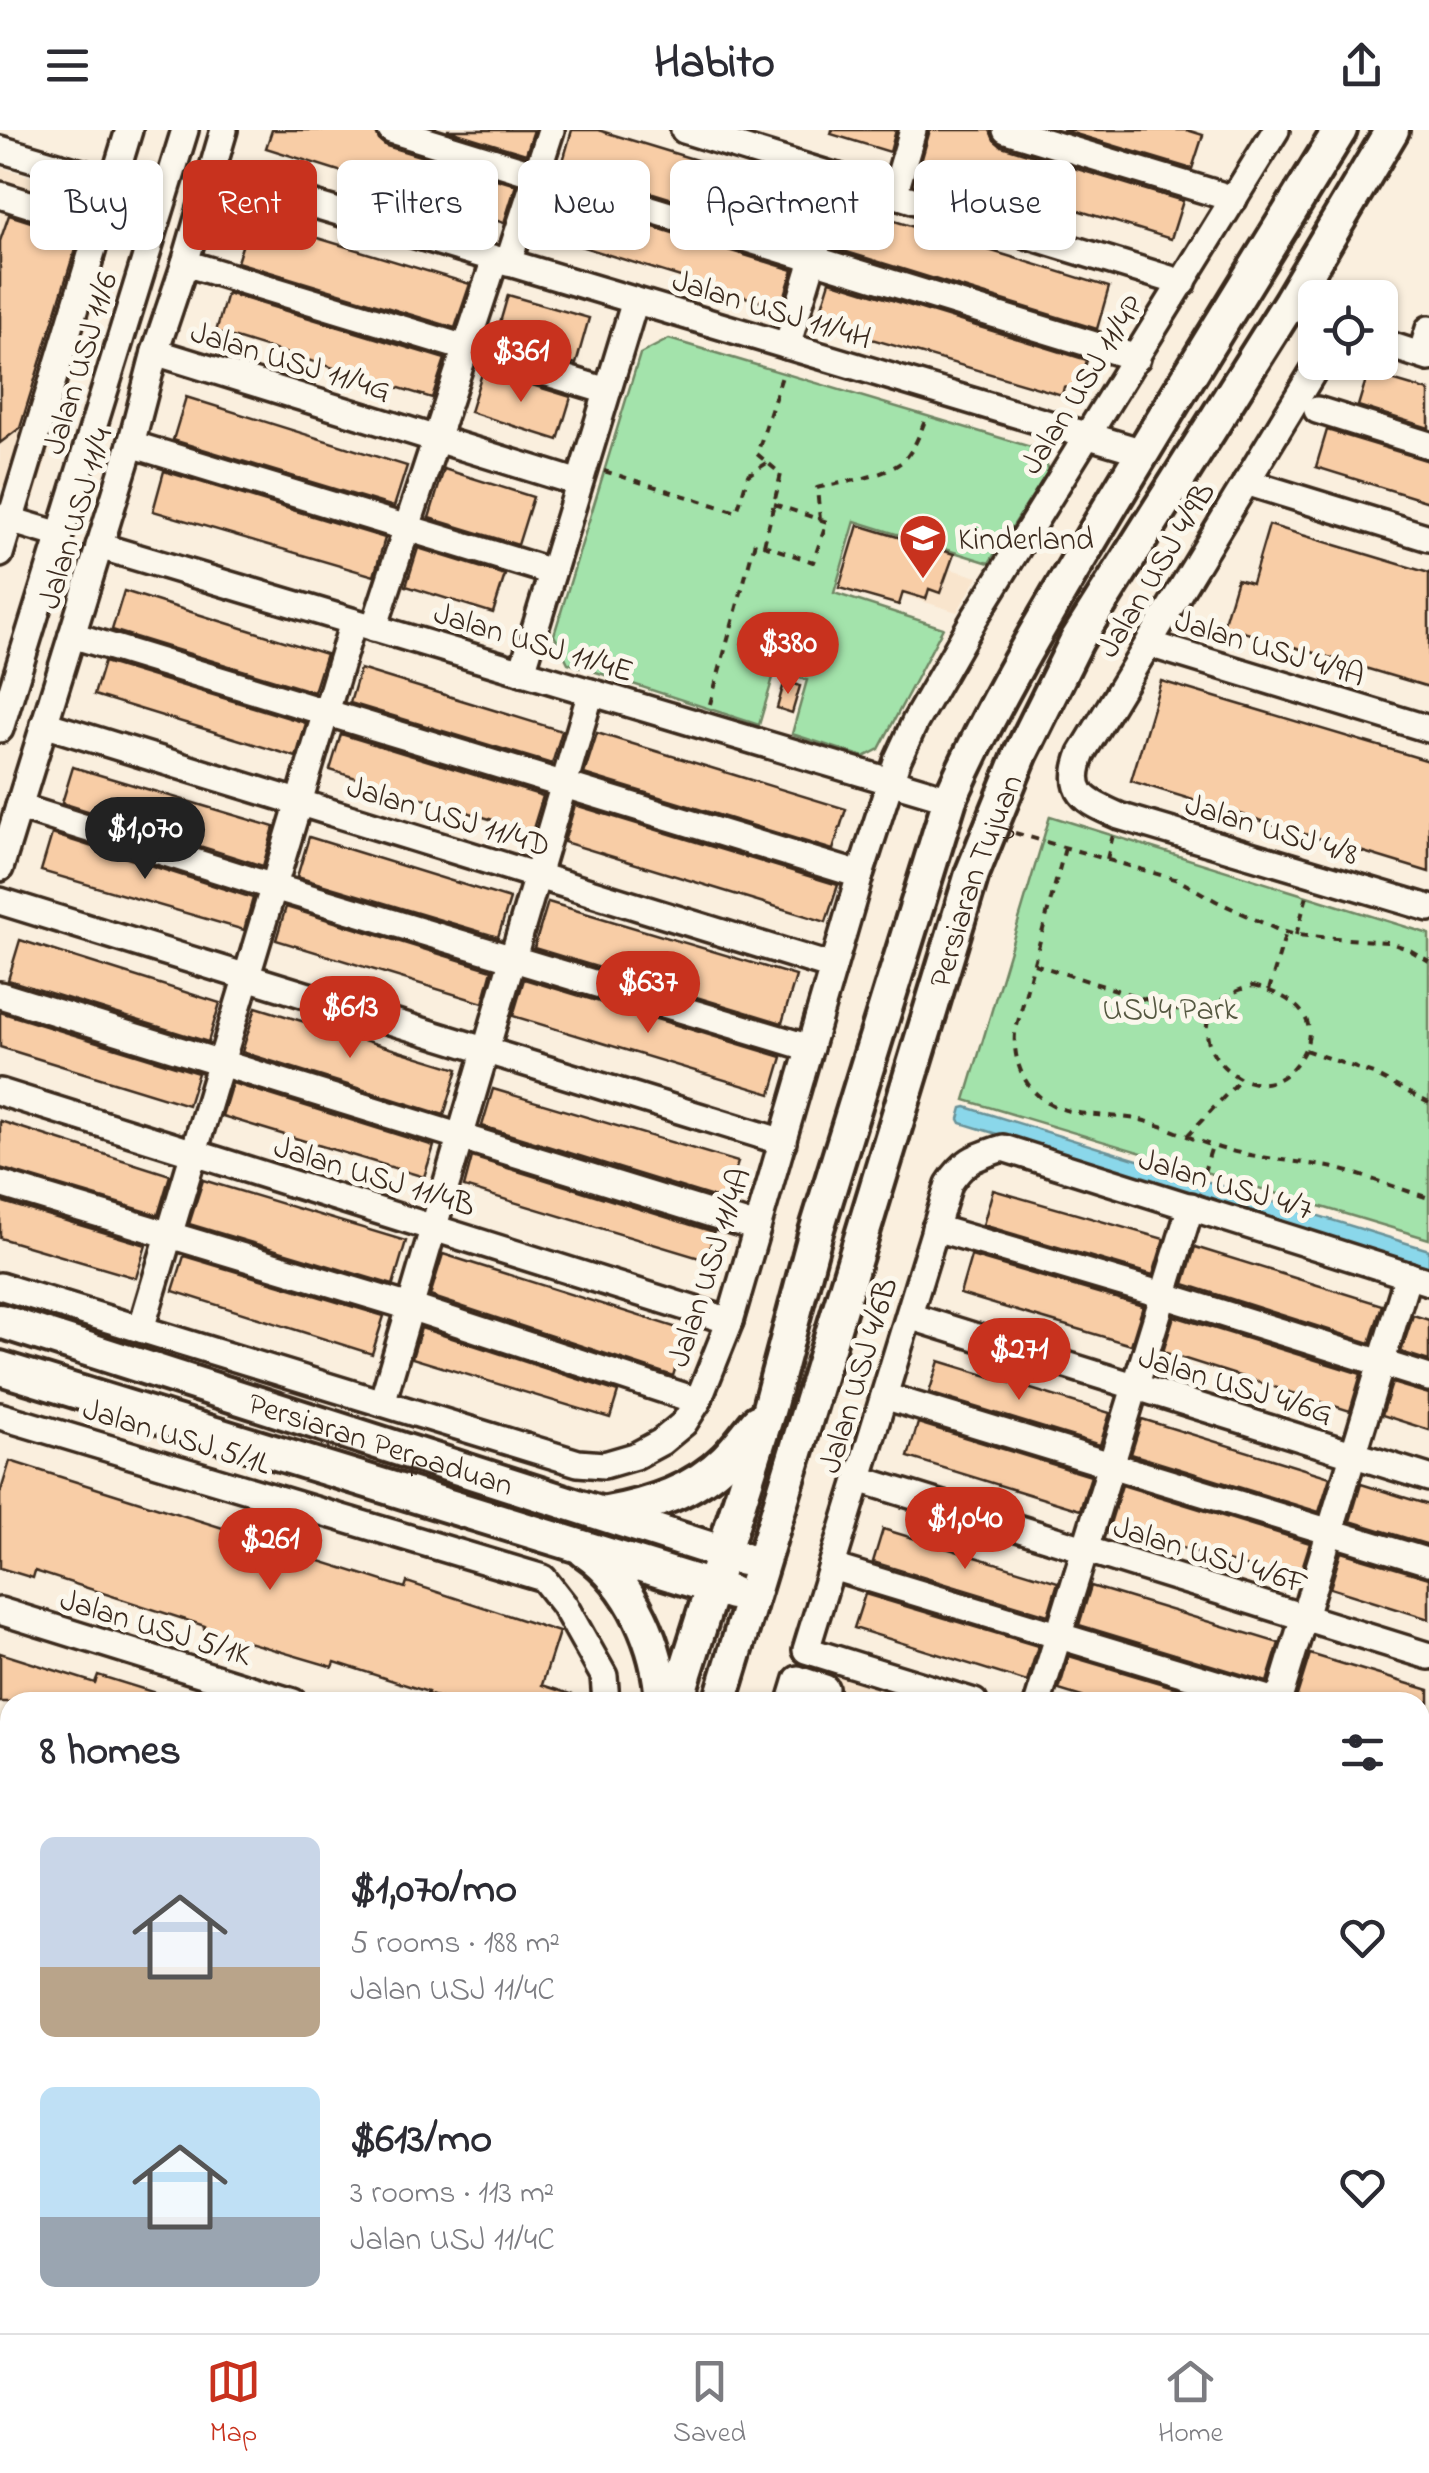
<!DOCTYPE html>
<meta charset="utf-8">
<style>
body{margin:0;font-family:"Indie Flower",sans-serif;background:#f7f7f7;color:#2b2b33;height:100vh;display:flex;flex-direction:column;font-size:38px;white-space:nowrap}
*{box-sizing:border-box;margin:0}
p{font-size:32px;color:#7c7c81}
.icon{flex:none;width:55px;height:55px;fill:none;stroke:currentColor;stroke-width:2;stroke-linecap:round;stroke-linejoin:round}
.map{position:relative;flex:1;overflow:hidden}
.details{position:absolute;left:0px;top:1562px;width:1430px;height:642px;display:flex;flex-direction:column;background:#fff;border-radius:30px 30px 0 0;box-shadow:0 2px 8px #0004}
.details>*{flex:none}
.top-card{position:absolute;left:30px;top:30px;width:1370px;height:90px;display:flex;gap:20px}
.tools{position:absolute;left:1298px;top:150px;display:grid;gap:20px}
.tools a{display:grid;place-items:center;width:100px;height:100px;border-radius:15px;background:#fff;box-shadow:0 2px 8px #0004;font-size:50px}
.price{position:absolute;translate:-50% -85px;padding:0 22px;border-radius:35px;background:#c8321e;color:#fff;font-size:32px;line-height:65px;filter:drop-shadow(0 2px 5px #0008)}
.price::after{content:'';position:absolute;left:50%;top:60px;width:30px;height:22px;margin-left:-15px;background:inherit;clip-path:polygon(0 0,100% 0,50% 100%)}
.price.current{background:#222;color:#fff}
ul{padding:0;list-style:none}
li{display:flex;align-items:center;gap:30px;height:250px;padding:0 40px}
li span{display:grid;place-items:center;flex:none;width:280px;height:200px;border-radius:15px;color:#555}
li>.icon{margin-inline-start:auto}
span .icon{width:120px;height:120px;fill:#fffc;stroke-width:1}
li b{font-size:42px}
h2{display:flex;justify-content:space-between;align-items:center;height:120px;padding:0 40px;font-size:42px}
.chip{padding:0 35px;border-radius:15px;background:#fff;box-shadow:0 2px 8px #0004;font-size:35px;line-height:90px}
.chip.current{background:#c8321e;color:#fff}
header{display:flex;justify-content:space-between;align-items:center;height:130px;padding:0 40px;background:#fff;font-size:45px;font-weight:700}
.tab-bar{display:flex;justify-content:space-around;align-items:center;height:140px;border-top:2px solid #e1e1e2;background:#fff;font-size:28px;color:#7c7c81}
.tab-bar a{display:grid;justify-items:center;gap:5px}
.tab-bar .current{color:#c8321e}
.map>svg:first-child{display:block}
</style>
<header><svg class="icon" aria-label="menu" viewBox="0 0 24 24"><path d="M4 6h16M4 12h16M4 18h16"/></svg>Habito<svg class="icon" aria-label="share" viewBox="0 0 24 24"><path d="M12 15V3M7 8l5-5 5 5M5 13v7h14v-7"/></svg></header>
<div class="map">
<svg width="1429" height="2203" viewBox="0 0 1429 2203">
<rect width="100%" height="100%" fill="#faefde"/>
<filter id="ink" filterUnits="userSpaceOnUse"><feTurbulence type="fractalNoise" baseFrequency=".01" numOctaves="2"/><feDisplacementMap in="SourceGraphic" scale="20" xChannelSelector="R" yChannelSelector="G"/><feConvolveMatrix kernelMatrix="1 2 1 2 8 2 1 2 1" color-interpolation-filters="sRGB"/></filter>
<g filter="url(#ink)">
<g fill="#f9e5cd">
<path d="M0,37L123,74L35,367L0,357Z"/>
<path d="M875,417L978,447L957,482L870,455Z"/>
<path d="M838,1546L921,1572H829Z"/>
</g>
<g fill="#a3e3ab" stroke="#6f8664" stroke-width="2.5">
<path d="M669,209L1041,320L1049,340L989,433L855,391L834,463L943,498L879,619L864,627L792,604L807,550L775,541L759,595L568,533L554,505L640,224Z"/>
<path d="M1050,686L1429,804V1109L965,970Z"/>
</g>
<path fill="#8ad7ea" stroke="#6a9298" stroke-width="2.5" d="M966,977L1429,1120V1137L961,993L959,989L962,978Z"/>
<g fill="#f8cda6" stroke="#3b2a1e" stroke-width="2.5">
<path d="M272,0H375L379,10L386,16L516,55L504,93L266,18Z"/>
<path d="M447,0H534L526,24Z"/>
<path d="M572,0H598L815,66L802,109L562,35Z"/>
<path d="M832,0H896L890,22L831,4Z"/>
<path d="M930,0H990L994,10L1001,16L1183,71L1171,109L921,32Z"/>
<path d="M1062,0H1187L1203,5L1192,39Z"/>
<path d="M553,66L793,140L781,178L541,104Z"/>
<path d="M849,77L1109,157L1097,199L837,119Z"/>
<path d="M9,85L69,104L77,113L20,298L0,313V111Z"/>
<path d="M251,88L470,154L455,198L237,132Z"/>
<path d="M830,151L1087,230L1078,261L1064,257L1062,265L817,193Z"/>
<path d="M227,163L445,229L432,268L216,202Z"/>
<path d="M508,165L589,188L576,234L495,210Z"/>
<path d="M483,240L571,267L558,310L470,282Z"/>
<path d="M1368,243L1429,261V298L1358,276Z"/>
<path d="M186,267L407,336L394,377L173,310Z"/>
<path d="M1327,300L1429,331V372L1316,337Z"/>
<path d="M444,339L533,367L518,415L429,388Z"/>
<path d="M164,341L385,408L374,446L153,381Z"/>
<path d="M858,395L954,424L940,463L929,459L926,469L903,462L899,475L839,458Z"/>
<path d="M1269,395L1429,443V557L1223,496L1237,449L1252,453Z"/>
<path d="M418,418L505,445L493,483L406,456Z"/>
<path d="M124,461L326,524L314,562L112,500Z"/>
<path d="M104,532L306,593L296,627L94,565Z"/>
<path d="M360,539L562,601L552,634L350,573Z"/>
<path d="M785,550L800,556L792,583L777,578Z"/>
<path d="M1161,551L1429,631V742L1131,651Z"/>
<path d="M597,603L846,679L833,720L584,644Z"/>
<path d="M341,604L543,666L532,702L330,640Z"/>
<path d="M73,637L274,697L263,736L62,673Z"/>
<path d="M575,675L838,755L826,792L564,712Z"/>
<path d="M52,704L253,768L244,800L41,741Z"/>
<path d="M309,707L510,769L498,807L297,747Z"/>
<path d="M548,772L796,846L782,893L534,818Z"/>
<path d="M286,777L492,840L483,873L276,810Z"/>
<path d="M20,810L220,873L208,912L8,850Z"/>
<path d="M524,849L782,927L771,964L513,886Z"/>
<path d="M256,877L458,939L444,985L242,922Z"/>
<path d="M0,882L198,943L188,975L0,917Z"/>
<path d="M232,953L434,1016L424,1047L222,986Z"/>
<path d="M493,959L738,1032L726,1071L482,996Z"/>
<path d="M0,991L170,1045L158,1085L0,1038Z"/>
<path d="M472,1027L714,1102L706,1130L464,1057Z"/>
<path d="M203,1050L406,1111L393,1155L189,1094Z"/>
<path d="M993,1060L1164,1109L1153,1145L983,1095Z"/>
<path d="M0,1071L146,1115L136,1148L0,1108Z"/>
<path d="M1195,1117L1382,1175L1370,1213L1184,1154Z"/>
<path d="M443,1124L687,1201L673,1246L430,1166Z"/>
<path d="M184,1126L384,1186L372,1224L173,1161Z"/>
<path d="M971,1126L1143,1176L1131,1215L960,1164Z"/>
<path d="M1413,1185L1429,1190V1231L1401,1222Z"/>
<path d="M1174,1186L1361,1244L1350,1281L1163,1222Z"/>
<path d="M421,1198L618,1262L610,1288L412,1228Z"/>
<path d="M939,1231L1110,1283L1100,1315L929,1263Z"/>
<path d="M1392,1253L1429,1264V1300L1382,1285Z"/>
<path d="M1142,1289L1330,1347L1319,1382L1131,1324Z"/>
<path d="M918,1293L1091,1346L1080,1380L908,1327Z"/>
<path d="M10,1331L226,1399L225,1401L405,1458L407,1452L559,1502L542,1555L585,1569V1572H453L427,1564L428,1562L335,1532L333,1537L204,1499L205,1496L35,1441L33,1448L0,1438V1364Z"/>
<path d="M1361,1354L1429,1375V1415L1350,1391Z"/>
<path d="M1122,1355L1310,1413L1298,1451L1109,1397Z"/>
<path d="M883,1399L1058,1452L1048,1485L873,1432Z"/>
<path d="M1341,1422L1429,1448V1489L1330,1458Z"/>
<path d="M1091,1456L1279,1513L1267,1552L1079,1495Z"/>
<path d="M865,1464L1038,1516L1027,1552L854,1498Z"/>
<path d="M0,1523L95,1553L98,1545L175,1569L174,1572H0Z"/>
<path d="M1310,1524L1429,1560V1572H1295Z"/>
<path d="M1069,1526L1224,1572H1098L1059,1560Z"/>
</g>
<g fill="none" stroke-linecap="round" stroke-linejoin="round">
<g stroke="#3b2a1e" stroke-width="32">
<g id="minor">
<path d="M391,0L1137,228"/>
<path d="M684,0L1183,153"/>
<path d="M1006,0L1234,69"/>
<path d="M0,19L164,67"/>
<path d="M211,44L1143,322"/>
<path d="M0,65L99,96"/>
<path d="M894,65L913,0"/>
<path d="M185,133L607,261"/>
<path d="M508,133L551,0"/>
<path d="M1290,172L1315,188"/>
<path d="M1380,212L1429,228"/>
<path d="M787,216L838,47"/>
<path d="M155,222L579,353"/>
<path d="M1421,225L1429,199"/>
<path d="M1319,232L1082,623C1066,663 1085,671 1119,686L1429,778"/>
<path d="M1317,280L1429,315"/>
<path d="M131,314L552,442"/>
<path d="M1246,352L1429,408"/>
<path d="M0,387L60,405"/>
<path d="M99,416L950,669"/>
<path d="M0,424L129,0"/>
<path d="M374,498L495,129"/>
<path d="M72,505L860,745"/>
<path d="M1149,514L1429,599"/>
<path d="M522,542L635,171"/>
<path d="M44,594L833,837"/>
<path d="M0,599L185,0"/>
<path d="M19,677L274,757L810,918"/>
<path d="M0,738L131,314L155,222L185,133L224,0"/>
<path d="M0,771L783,1012"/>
<path d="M0,865L757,1098"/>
<path d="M0,962L730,1191"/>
<path d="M0,1054L410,1177L698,1271"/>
<path d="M935,1098L1163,1165L1429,1248"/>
<path d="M0,1156L578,1333L604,1335L635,1326L661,1312L684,1293L698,1271L730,1191L860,745L897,631L915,592L974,489L1276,0"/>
<path d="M909,1186L1429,1348"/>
<path d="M141,1199L353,492"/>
<path d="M884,1266L1429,1432"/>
<path d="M382,1273L591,562"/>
<path d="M0,1286L543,1448L564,1475L604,1546L606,1572"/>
<path d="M859,1349L1429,1526"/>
<path d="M832,1437L1278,1572"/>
<path d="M0,1481L293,1572"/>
<path d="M791,1572L798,1549L825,1558L820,1572"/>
<path d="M974,1572L806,1520L949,1054C965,1029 976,1027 1003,1018L1429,1152"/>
<path d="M1038,1572L1191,1076"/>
<path d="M1278,1572L1408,1145"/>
<path d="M1420,1617L1429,1620"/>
<path d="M0,1677L10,1680"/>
<path d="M1420,1712L1429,1715"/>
<path d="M1420,1803L1429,1806"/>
<path d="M0,1877L10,1880"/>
<path d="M1420,1914L1429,1886"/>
<path d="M0,1963L10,1966"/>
<path d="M0,2062L10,2065"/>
<path d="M1420,2125L1429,2096"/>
<path d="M0,2148L10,2151"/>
<path d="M154,2195L181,2203"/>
<path d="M421,2195L431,2198"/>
<path d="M813,2195L838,2203"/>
<path d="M1110,2195L1135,2203"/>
<path d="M110,2203L112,2195"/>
<path d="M595,2203L597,2195"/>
<path d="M1333,2203L1336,2195"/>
<path d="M1396,2203L1398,2195"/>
</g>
</g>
<g stroke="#3b2a1e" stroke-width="40">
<g id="major">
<path id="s1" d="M0,1191L743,1429"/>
<path d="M0,1238L732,1463"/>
<path d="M607,1383C651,1375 694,1361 726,1329C737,1318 747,1304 757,1292"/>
<path d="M585,1421C633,1454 659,1517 662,1572"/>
<path d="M676,1572L769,1278L815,1105L950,669C991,576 1043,490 1095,402C1175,267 1258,134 1340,0"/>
<path id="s2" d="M720,1572L972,744L1021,623L1077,510L1290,172L1392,0"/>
<path d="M477,2203L479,2195"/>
<path d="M532,2203L534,2195"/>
</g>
</g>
<g stroke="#3b2a1e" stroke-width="4" stroke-dasharray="8 8" stroke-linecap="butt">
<path d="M604,341L737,382L748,345L767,333"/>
<path d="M820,390L817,358C842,352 884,348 904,330C915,319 921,300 927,286"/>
<path d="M764,415L781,344L757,324L783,243"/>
<path d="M710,574L755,412L813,432L827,392L774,374"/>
<path d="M1015,703L1178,750L1216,771L1278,800L1296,805L1387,812L1408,819L1429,831"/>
<path d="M1065,718L1015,903C1013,928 1022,955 1044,970C1072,989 1109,983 1141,990C1171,997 1198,1013 1227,1020C1262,1029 1299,1031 1334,1038C1366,1046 1397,1058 1429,1068"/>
<path d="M1107,729L1113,705"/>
<path d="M1296,805L1307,766"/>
<path d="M1034,834L1208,889"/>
<path d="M1253,856C1295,866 1329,892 1295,935C1246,998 1149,880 1253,856Z"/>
<path d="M1269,860L1286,802"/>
<path d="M1305,920L1373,944L1429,973"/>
<path d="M1187,1006L1241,949"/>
<path d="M1199,1058L1212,1016"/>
<path d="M1420,2074L1429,2045"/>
</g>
<use href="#minor" stroke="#fbf7ec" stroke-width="25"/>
<use href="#major" stroke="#fbf7ec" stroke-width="32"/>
</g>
</g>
<defs>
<g id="school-pin" transform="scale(2.5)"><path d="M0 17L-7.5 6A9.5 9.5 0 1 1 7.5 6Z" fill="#c8321e" stroke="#fbf7ec"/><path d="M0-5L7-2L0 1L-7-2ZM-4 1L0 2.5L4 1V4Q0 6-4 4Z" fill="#fff"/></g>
</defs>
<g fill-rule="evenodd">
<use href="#school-pin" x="923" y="408"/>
</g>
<g text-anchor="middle" stroke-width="10" stroke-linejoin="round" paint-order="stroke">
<g font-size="32" fill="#3b2a1e" stroke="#fbf7ec">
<text transform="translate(772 178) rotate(17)" y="11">Jalan USJ 11/4H</text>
<text transform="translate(291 230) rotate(17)" y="11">Jalan USJ 11/4G</text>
<text transform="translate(79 233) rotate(-73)" y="11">Jalan USJ 11/6</text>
<text transform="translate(1081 254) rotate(-58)" y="11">Jalan USJ 11/4P</text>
<text transform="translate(74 388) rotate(-73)" y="11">Jalan USJ 11/4</text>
<text transform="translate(1155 439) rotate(-59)" y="11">Jalan USJ 4/9B</text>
<text transform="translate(534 511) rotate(17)" y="11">Jalan USJ 11/4E</text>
<text transform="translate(1270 517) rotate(17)" y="11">Jalan USJ 4/9A</text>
<text transform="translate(449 685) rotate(17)" y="11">Jalan USJ 11/4D</text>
<text transform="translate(1272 698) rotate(17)" y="11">Jalan USJ 4/8</text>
<text dy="11" stroke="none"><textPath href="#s2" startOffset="860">Persiaran Tujuan</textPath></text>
<text transform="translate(375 1045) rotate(17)" y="11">Jalan USJ 11/4B</text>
<text transform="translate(1226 1053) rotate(17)" y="11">Jalan USJ 4/7</text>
<text transform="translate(708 1137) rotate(-72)" y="11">Jalan USJ 11/4A</text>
<text transform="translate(857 1245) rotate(-73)" y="11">Jalan USJ 4/6B</text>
<text transform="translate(1236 1254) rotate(17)" y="11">Jalan USJ 4/6G</text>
<text transform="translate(177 1305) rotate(17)" y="11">Jalan USJ 5/1L</text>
<text dy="11" stroke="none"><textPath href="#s1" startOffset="400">Persiaran Perpaduan</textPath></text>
<text transform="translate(1211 1424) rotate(17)" y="11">Jalan USJ 4/6F</text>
<text transform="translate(156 1496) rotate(17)" y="11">Jalan USJ 5/1K</text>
</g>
<g font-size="32" fill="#3b2a1e" stroke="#fbf7ec" text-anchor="start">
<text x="958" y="419">Kinderland</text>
</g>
<g font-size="32" fill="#555841" stroke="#fbf7ec">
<text x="1170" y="889">USJ4 Park</text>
</g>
</g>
</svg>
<div class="tools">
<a><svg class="icon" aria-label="locate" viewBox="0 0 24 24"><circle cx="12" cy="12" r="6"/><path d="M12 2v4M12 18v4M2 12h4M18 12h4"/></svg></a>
</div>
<b class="price" style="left:521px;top:275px">$361</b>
<b class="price" style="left:788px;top:567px">$380</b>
<b class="price current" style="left:145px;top:752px">$1,070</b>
<b class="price" style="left:648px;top:906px">$637</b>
<b class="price" style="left:350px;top:931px">$613</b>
<b class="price" style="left:1019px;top:1273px">$271</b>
<b class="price" style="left:965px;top:1442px">$1,040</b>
<b class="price" style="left:270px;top:1463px">$261</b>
<div class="top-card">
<a class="chip">Buy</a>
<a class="chip current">Rent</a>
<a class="chip">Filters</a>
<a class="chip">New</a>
<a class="chip">Apartment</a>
<a class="chip">House</a>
</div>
<section class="details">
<h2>8 homes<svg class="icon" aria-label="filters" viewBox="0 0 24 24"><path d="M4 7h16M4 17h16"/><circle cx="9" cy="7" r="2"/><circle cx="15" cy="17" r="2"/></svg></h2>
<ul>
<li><span style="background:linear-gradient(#c9d6e8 65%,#b9a48a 0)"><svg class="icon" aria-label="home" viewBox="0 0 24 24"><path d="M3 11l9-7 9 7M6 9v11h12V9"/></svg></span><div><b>$1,070/mo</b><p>5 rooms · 188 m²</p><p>Jalan USJ 11/4C</p></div><svg class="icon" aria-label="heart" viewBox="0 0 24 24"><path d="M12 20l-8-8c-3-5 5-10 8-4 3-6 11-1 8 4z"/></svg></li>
<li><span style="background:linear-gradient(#bfe0f5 65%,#9aa5b1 0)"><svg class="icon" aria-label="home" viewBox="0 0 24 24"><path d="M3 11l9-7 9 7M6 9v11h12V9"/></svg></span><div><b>$613/mo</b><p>3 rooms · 113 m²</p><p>Jalan USJ 11/4C</p></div><svg class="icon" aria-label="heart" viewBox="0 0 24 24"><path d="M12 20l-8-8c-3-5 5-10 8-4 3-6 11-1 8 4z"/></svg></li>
</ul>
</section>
</div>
<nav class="tab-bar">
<a class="current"><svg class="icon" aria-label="map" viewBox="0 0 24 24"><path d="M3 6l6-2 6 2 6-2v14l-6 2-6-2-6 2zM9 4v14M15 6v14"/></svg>Map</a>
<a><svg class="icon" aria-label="saved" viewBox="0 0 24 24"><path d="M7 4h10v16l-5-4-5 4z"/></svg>Saved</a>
<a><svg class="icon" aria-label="home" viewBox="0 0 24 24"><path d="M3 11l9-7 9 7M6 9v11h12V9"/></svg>Home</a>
</nav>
